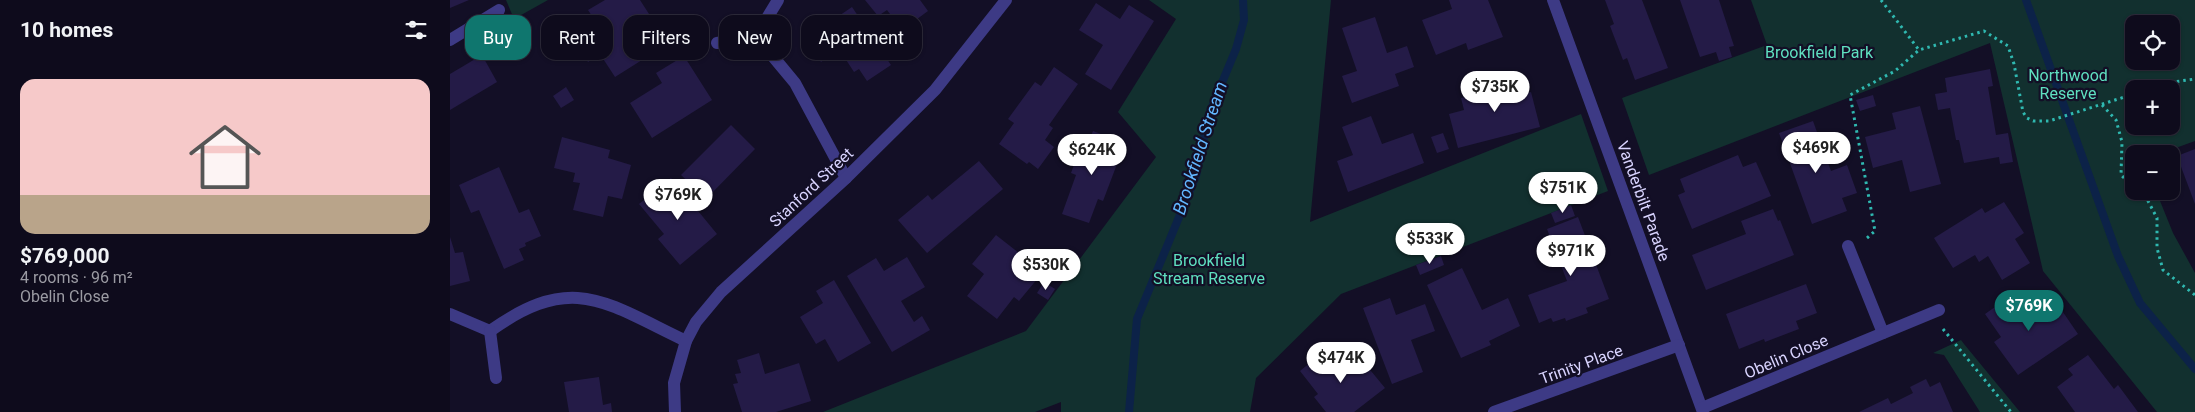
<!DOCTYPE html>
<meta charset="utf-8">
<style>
body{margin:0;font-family:Roboto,sans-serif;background:#171425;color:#f1f3f6;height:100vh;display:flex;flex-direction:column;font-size:19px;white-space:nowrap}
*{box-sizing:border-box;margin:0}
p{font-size:16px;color:#9b9ba3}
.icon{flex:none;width:28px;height:28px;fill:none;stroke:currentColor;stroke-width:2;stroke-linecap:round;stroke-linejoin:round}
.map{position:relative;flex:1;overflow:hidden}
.drawer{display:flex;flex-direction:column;background:#0e0b1c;width:450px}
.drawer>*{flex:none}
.banner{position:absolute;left:15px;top:15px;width:475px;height:45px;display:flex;gap:10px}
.tools{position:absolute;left:1675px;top:15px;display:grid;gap:10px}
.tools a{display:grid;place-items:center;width:55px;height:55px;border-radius:10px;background:#0e0b1c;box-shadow:0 1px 4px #0004,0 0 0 1px #2e2b3b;font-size:25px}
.price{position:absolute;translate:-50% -42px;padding:0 11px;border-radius:18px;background:#fff;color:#222;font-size:16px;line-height:32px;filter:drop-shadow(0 1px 2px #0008)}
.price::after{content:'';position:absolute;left:50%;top:30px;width:15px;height:11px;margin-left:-8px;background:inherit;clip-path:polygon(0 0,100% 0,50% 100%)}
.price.on{background:#0f766e;color:#fff}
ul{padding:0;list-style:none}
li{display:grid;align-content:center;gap:10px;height:265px;padding:0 20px}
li+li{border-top:1px solid #2e2b3b}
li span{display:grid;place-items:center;height:155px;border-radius:15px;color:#555}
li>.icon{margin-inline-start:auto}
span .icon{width:90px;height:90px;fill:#fffc;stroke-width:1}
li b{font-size:21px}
h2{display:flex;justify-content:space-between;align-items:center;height:60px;padding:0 20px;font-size:21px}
.tag{padding:0 18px;border-radius:15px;background:#0e0b1c;box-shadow:0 1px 4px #0004,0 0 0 1px #2e2b3b;font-size:18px;line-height:45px}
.tag.on{background:#0f766e;color:#fff}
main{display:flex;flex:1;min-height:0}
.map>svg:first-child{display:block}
</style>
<main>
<section class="drawer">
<h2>10 homes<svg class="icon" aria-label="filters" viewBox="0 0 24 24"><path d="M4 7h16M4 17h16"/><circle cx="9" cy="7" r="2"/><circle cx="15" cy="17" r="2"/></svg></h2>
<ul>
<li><span style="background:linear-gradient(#f6c9c9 75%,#b9a48a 0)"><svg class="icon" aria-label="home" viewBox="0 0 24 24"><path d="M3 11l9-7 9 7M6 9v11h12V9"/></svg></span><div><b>$769,000</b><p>4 rooms · 96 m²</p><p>Obelin Close</p></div></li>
</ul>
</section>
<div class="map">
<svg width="1745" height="412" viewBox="0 0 1745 412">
<rect width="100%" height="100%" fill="#130f26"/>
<g fill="#12302f" fill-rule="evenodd">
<path d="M56,0H98L64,19Z"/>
<path d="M699,0H881L860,222L1131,114L1158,191L891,294L806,378L800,412H611V402L585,412H373L576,331L706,157L668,112L726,19Z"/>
<path d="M1301,0H1745V141L1709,154H1684V191H1706L1723,233L1745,273V412H1707L1593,271L1540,43L1199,175L1172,98L1317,45ZM1684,24H1721V61H1684ZM1684,89H1721V126H1684Z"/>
<path d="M1511,340L1514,344L1570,412H1530L1494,355L1483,353Z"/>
</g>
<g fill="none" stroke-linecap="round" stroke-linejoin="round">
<g stroke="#0c2248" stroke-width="8">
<path d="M1576,0L1668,256L1690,303L1745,369"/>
<path d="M679,412L687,319L746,176L759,114L786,49L794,20L793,0"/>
</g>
</g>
<g fill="#241b47">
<path d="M0,0H19L0,8Z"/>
<path d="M155,0H190L199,14L179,27L183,33L177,37L192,60L165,77L150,54L138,62L121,34L144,19L138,10Z"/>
<path d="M415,0H470L478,11L452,30L437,10L428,16Z"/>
<path d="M999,0H1038L1053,37L1018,50L1016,43L986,55L972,20L1002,9Z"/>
<path d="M1155,0H1192L1218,68L1185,80L1177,58L1173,60L1160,26L1164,24Z"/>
<path d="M1230,0H1269L1284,46L1279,47L1282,57L1269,61L1266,52L1250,57Z"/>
<path d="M646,3L670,19L679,5L704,21L661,90L635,74L653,45L629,30Z"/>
<path d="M402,7L441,65L417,81L409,69L404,72L389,49L371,62L355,39Z"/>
<path d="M925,17L937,53L957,46L964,67L945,74L949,86L902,103L892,76L907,71L892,28Z"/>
<path d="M32,55L47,82L0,110V74Z"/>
<path d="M234,56L262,100L202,138L180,103L212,83L206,73Z"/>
<path d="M604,67L628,84L599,125L603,128L595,140L604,147L588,169L579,162L577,164L549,144L564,123L558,119L585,82L591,86Z"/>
<path d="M1540,69L1543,86L1538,87L1546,135L1558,133L1563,162L1550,164L1549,157L1514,163L1509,140H1506L1500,108L1488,110L1485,94L1497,92L1495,78Z"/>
<path d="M1069,75L1074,94L1081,92L1090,127L1008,148L999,114L1014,110L1011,98L1043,89L1041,82Z"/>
<path d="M116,87L124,100L111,108L103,96Z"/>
<path d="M1423,95L1426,106L1410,111L1406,100Z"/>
<path d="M1470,106L1491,184L1460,192L1452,160L1423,168L1415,137L1446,129L1442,113Z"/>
<path d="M921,116L932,144L963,133L974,163L898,192L887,161L903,155L892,127Z"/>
<path d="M1363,121L1381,171L1397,165L1407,193L1392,198L1397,211L1362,224L1329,133Z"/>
<path d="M281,125L305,149L256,199L231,175Z"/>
<path d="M643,131L675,143L653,201L648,199L639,223L612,214L626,175L621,173L631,146L636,148Z"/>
<path d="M993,133L999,149L987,153L981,137Z"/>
<path d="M112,137L160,150L158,158L181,165L172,199L158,196L153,217L123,210L130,183L123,182L125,173L104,168Z"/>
<path d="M1745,149V204L1727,156Z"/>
<path d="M1288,155L1293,167L1306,162L1321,196L1242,229L1228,195L1235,192L1230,179Z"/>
<path d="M529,161L553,189L477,253L448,220L478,195L482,200Z"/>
<path d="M49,167L69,213L79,209L91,236L75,243L76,246L69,249L74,260L54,269L29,210L21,213L9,185Z"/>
<path d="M221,178L267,234L230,265L208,239L214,234L189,204Z"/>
<path d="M1554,202L1574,233L1565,239L1580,263L1552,280L1538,256L1529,262L1525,255L1503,268L1484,238L1532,208L1535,213Z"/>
<path d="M1121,205L1125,216L1105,223L1101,213Z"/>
<path d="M1323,209L1328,221L1330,220L1344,255L1256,290L1242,255L1296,234L1291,221Z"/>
<path d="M1128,217L1159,299L1136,308L1138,313L1116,321L1115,318L1103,322L1101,318L1089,323L1078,295L1117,281L1097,229Z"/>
<path d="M546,235L593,272L569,301L564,297L547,319L517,296L534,274L522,264Z"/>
<path d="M0,237L5,253L13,252L20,281L0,286Z"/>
<path d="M991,256L994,265L970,275L966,265Z"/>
<path d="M457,257L475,287L451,301L464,322L472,316L480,330L442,352L397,276L426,258L434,271Z"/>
<path d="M1012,268L1032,310L1058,298L1070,326L1039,341L1041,345L1011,358L977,285Z"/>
<path d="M384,280L421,343L388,362L375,339L366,344L350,317L373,303L366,291Z"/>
<path d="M594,282L605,289L598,300L587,293Z"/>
<path d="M1356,284L1367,313L1346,321L1349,329L1315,342L1314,339L1289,349L1276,314Z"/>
<path d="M1562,295L1577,318L1604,299L1628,334L1568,375L1544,342L1551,337L1535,314Z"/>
<path d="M940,298L946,315L975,304L985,331L961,340L973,372L942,384L913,308Z"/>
<path d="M878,348L898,372L912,360L935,388L904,412H876L864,397L868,394L850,371Z"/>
<path d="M309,353L315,374L349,363L361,401L326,412H292L283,384L288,383L285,374L291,373L287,360Z"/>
<path d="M1638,355L1664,389L1668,385L1688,412H1625L1607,387L1623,375L1618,369Z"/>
<path d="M149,377L153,405L161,403L162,412H119L114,382Z"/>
<path d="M1476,379L1480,387L1490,382L1503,412H1409L1438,398L1441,404L1463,393L1460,387Z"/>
</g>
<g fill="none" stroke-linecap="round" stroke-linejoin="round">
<g stroke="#2fb8b0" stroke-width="3" stroke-dasharray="2.5 4" stroke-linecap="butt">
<path d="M1431,0L1469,50"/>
<path d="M1702,89L1723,82L1745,79"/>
<path d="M1652,105L1666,120L1672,142L1671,175L1684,187"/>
<path d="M1689,191L1697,199L1707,218V248L1713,270L1745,295"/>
<path d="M1417,238L1425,231L1400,95L1445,71L1469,50L1534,31L1558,46L1564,64L1573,112L1577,118L1583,121H1599L1684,94"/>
<path d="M1493,329L1561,412"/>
</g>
<path stroke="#3d3a85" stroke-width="12" d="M0,40L49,10"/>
<g stroke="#3d3a85" stroke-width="12">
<path d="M1103,0L1253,412"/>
<path d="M306,36L345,83L396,178"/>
<path d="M267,43L306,36L328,0"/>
<path d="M1398,246L1433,333"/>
<path d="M0,314L40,331"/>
<path d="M40,331C123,272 154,302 236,341"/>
<path d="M40,331L46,378"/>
<path d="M1252,408L1489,310"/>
<path d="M225,412L224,383L236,341L246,322L271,292L396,178L485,90L556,0"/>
<path d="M1044,412L1229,345"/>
</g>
</g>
<g text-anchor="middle" stroke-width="4.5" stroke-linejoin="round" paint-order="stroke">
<g font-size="16" fill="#5fe0c0" stroke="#130f26">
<text x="1369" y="58">Brookfield Park</text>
<text x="1618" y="81">Northwood<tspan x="1618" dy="18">Reserve</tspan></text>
<text x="759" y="266">Brookfield<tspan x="759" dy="18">Stream Reserve</tspan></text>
</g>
<g font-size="16" fill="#d9d4ff" stroke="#130f26">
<text transform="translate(361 187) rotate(-43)" y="6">Stanford Street</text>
<text transform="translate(1194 201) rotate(70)" y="6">Vanderbilt Parade</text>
<text transform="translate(1336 356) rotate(-23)" y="6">Obelin Close</text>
<text transform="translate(1131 364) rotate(-20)" y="6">Trinity Place</text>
</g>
<g font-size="18" font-style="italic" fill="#62b6ff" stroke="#130f26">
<text transform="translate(750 148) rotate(-72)" y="6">Brookfield Stream</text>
</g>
</g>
</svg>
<div class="tools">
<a><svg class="icon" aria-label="locate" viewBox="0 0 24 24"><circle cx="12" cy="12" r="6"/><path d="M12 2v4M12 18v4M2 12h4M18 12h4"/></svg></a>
<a>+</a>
<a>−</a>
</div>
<b class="price" style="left:1045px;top:113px">$735K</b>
<b class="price" style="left:1366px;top:174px">$469K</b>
<b class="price" style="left:642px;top:176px">$624K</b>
<b class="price" style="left:1113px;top:214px">$751K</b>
<b class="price" style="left:228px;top:221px">$769K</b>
<b class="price" style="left:980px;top:265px">$533K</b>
<b class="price" style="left:1121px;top:277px">$971K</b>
<b class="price" style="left:596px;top:291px">$530K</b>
<b class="price on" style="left:1579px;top:332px">$769K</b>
<b class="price" style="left:891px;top:384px">$474K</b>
<div class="banner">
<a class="tag on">Buy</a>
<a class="tag">Rent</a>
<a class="tag">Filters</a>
<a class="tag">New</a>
<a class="tag">Apartment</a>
</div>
</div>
</main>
